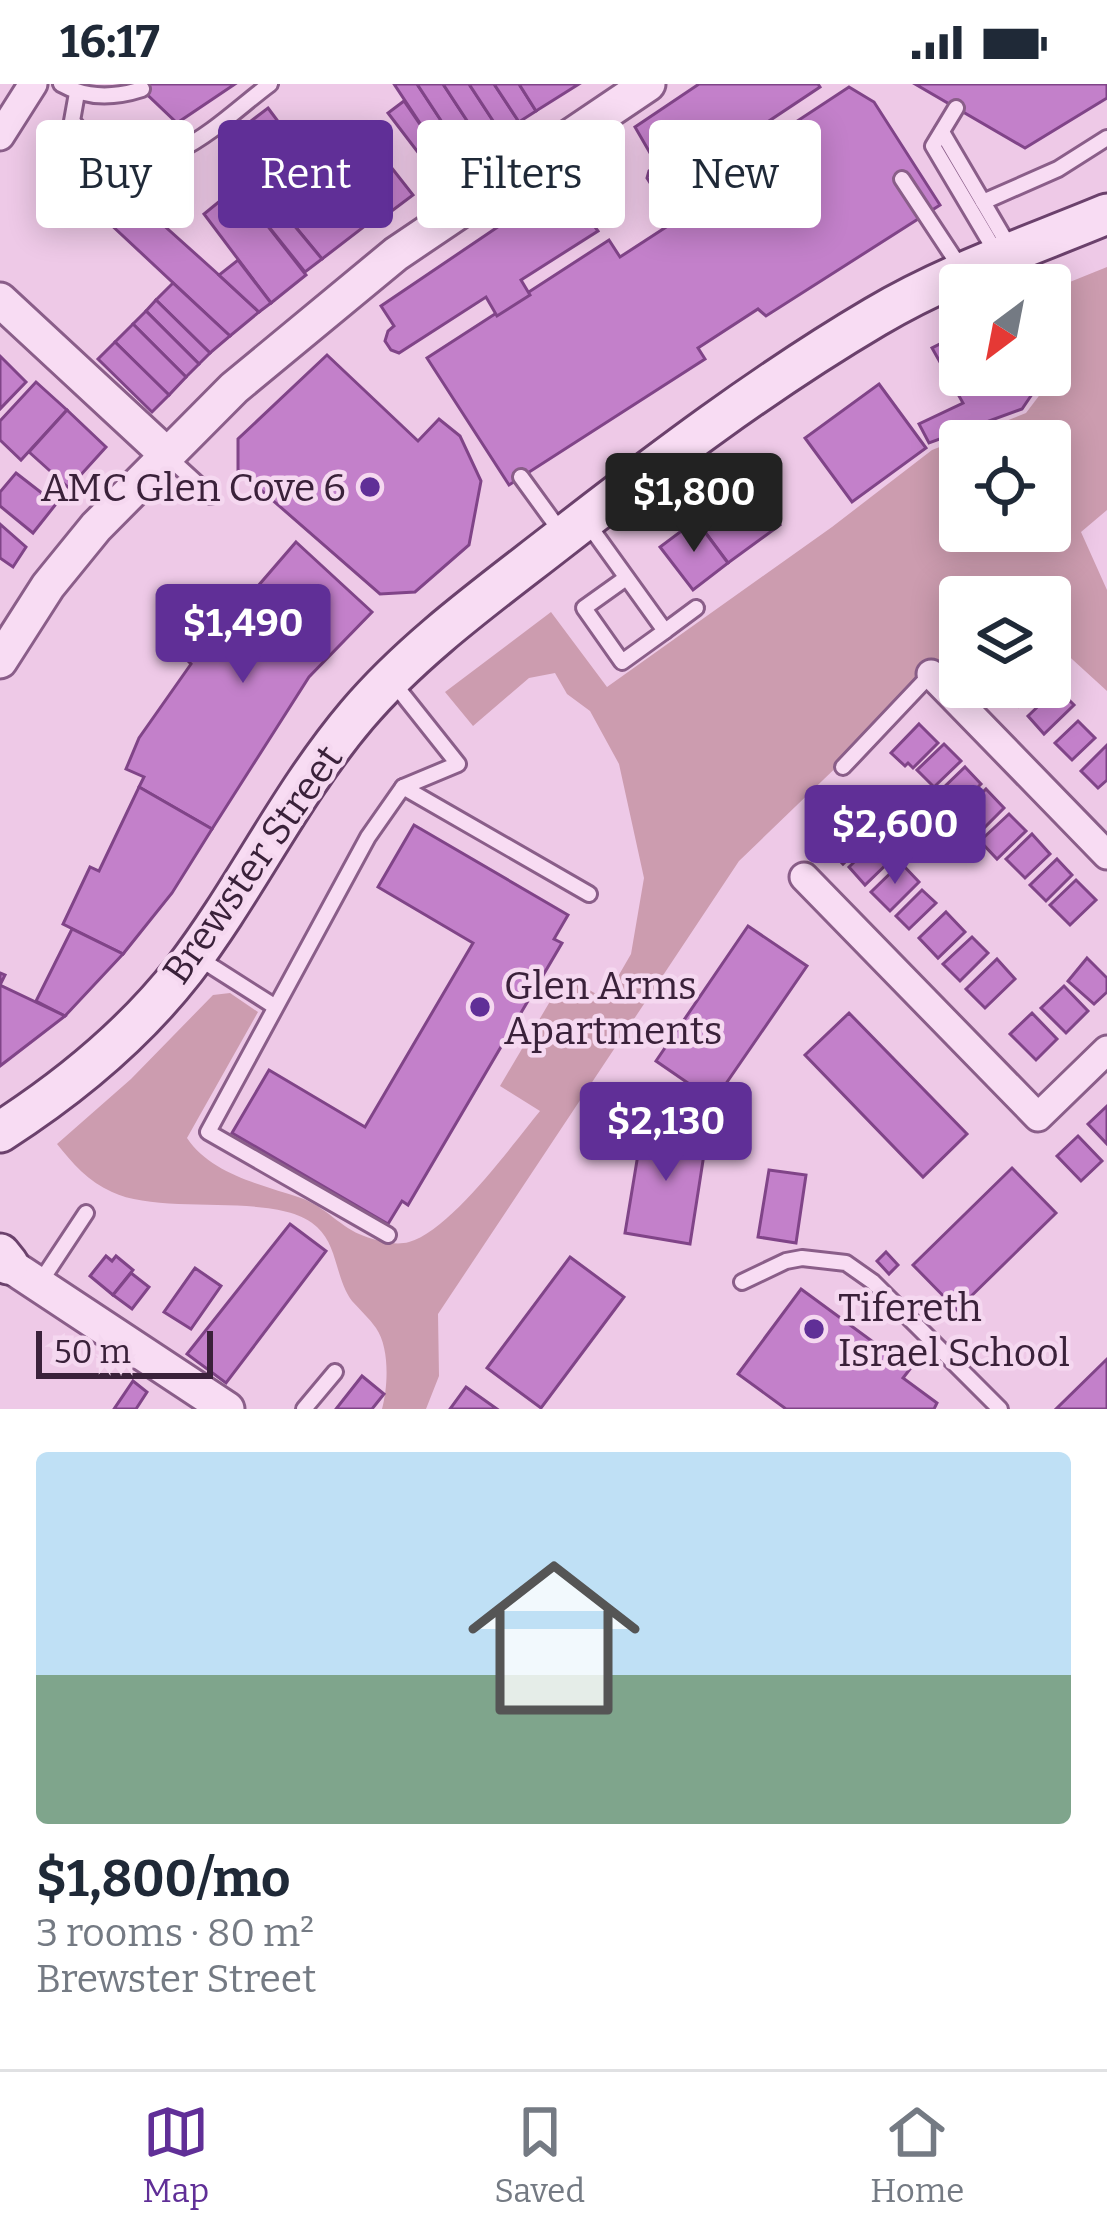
<!DOCTYPE html>
<meta charset="utf-8">
<style>
body{margin:0;font-family:Bitter,serif;background:#f6f6f7;color:#1f2937;height:100vh;display:flex;flex-direction:column;font-size:45px;white-space:nowrap}
*{box-sizing:border-box;margin:0}
p{font-size:39px;color:#747a83}
.icon{flex:none;width:66px;height:66px;fill:none;stroke:currentColor;stroke-width:2;stroke-linecap:round;stroke-linejoin:round}
.map{position:relative;height:1325px;overflow:hidden}
.details{display:flex;flex-direction:column;background:#fff;flex:1}
.details>*{flex:none}
.guide{position:absolute;left:36px;top:36px;width:1035px;height:108px;display:flex;gap:24px}
.needle{width:78px;rotate:212deg}
.buttons{position:absolute;left:939px;top:180px;display:grid;gap:24px}
.buttons a{display:grid;place-items:center;width:132px;height:132px;border-radius:12px;background:#fff;box-shadow:0 6px 30px #0003;font-size:60px}
.scale{position:absolute;left:36px;bottom:30px;width:177px;box-sizing:border-box;padding-left:12px;border:6px solid #3a213a;border-top:0;font-size:33px;line-height:42px;white-space:nowrap;color:#3a213a;-webkit-text-stroke:9px #f5d8f0;paint-order:stroke}
.price{position:absolute;translate:-50% -102px;padding:0 27px;border-radius:12px;background:#602f97;color:#fff;font-size:39px;line-height:78px;filter:drop-shadow(0 3px 6px #0008)}
.price::after{content:'';position:absolute;left:50%;top:72px;width:36px;height:27px;margin-left:-18px;background:inherit;clip-path:polygon(0 0,100% 0,50% 100%)}
.price.selected{background:#222;color:#fff}
ul{padding:0;list-style:none}
li{display:grid;align-content:center;gap:24px;height:636px;padding:0 36px}
li+li{border-top:3px solid #e0e1e3}
li span{display:grid;place-items:center;height:372px;border-radius:12px;color:#555}
li>.icon{margin-inline-start:auto}
span .icon{width:216px;height:216px;fill:#fffc;stroke-width:1}
li b{font-size:51px}
.chip{padding:0 42px;border-radius:12px;background:#fff;box-shadow:0 6px 30px #0003;font-size:42px;line-height:108px}
.chip.selected{background:#602f97;color:#fff}
.status{display:flex;justify-content:space-between;align-items:center;height:84px;padding:0 60px;background:#fff;direction:ltr}
.status svg{height:33px;fill:currentColor}
.tab-bar{display:flex;justify-content:space-around;align-items:center;height:168px;border-top:3px solid #e0e1e3;background:#fff;font-size:33px;color:#747a83}
.tab-bar a{display:grid;justify-items:center;gap:6px}
.tab-bar .selected{color:#602f97}
.map>svg:first-child{display:block}
</style>
<div class="status"><b>16:17</b><svg viewBox="0 0 49 12"><path d="M0 12V9h3v3zM5 12V6h3v6zM10 12V3h3v9zM15 12V0h3v12zM26 1h20v11H26zM47 4h2v5h-2z"/></svg></div>
<div class="map">
<svg width="1107" height="1325" viewBox="0 0 1107 1325">
<rect width="100%" height="100%" fill="#eec9e7"/>
<path fill="#cc9caf" fill-rule="evenodd" d="M1107,183V426L1081,448L1107,506V607L1050,555V513H960V564L739,777L438,1230L439,1292L426,1325H382C388,1303 390,1264 376,1244C369,1234 360,1226 352,1217C335,1194 338,1162 317,1143C279,1106 164,1133 112,1108C89,1098 72,1079 57,1060L131,995L213,911L230,909L258,928L187,1054C211,1090 262,1101 301,1114C326,1123 341,1144 364,1152C378,1157 395,1162 409,1158C451,1146 512,1061 540,1027L500,1002L565,892L605,915L631,870L644,794L619,680L590,627L567,610L555,589L529,594L473,642L445,608L551,528L607,603L832,443L932,366L1026,329L1066,276L1050,268V206ZM960,357H1050V447H960Z"/>
<g fill="#c380ca" stroke="#804488" stroke-width="3">
<path d="M136,0H235L177,39Z"/>
<path d="M394,0H417L465,73L449,83Z"/>
<path d="M417,0H443L483,61L465,73Z"/>
<path d="M443,0H469L501,49L483,61Z"/>
<path d="M469,0H494L519,38L501,49Z"/>
<path d="M494,0H519L536,27L519,38Z"/>
<path d="M519,0H579L536,27Z"/>
<path d="M699,0H818L820,3L673,101L670,98L661,105L652,102L647,94L649,87L657,81L635,43Z"/>
<path d="M915,0H1107V14L1025,64Z"/>
<path d="M849,3L874,18L940,121L766,232L758,225L698,264L705,275L509,401L427,274L609,156L620,173L680,134L671,120Z"/>
<path d="M404,17L449,83L436,92L388,29Z"/>
<path d="M268,24L300,67L374,135L322,175L225,57Z"/>
<path d="M369,55L413,111L385,132L331,83Z"/>
<path d="M560,95L581,125L590,119L605,130L595,143L598,147L521,196L530,211L497,232L486,213L399,269L391,266L385,257L388,247L394,242L381,222L508,136L505,132Z"/>
<path d="M237,103L306,191L271,219L204,130Z"/>
<path d="M268,110L322,175L305,188L253,123Z"/>
<path d="M131,112L219,191L259,228L230,252L107,137Z"/>
<path d="M238,176L271,219L259,228L219,191Z"/>
<path d="M173,199L230,252L210,269L156,216Z"/>
<path d="M156,216L210,269L199,280L146,227Z"/>
<path d="M146,227L199,280L186,293L133,240Z"/>
<path d="M133,240L186,293L169,311L115,258Z"/>
<path d="M960,250V291H1045L1022,325L929,359L919,340L963,319L932,264Z"/>
<path d="M115,258L169,311L152,328L98,275Z"/>
<path d="M327,271L418,357L439,335L460,352L481,397L469,461L415,508L380,510L238,386V355Z"/>
<path d="M0,272L26,298L0,325Z"/>
<path d="M36,298L67,326L21,376L0,356V337Z"/>
<path d="M879,300L926,364L852,418L805,354Z"/>
<path d="M67,326L106,363L69,404L29,368Z"/>
<path d="M16,389L56,420L33,449L0,422V408Z"/>
<path d="M747,397L780,441L728,479L696,436Z"/>
<path d="M696,436L728,479L693,506L660,463Z"/>
<path d="M0,440L26,463L13,483L0,474Z"/>
<path d="M296,458L372,528L309,593L212,745L139,703L144,693L126,685L139,654L191,580L184,573L233,519L239,524Z"/>
<path d="M1004,603H1039L1019,622Z"/>
<path d="M1057,604L1074,621L1044,650L1028,632Z"/>
<path d="M1078,637L1095,654L1072,676L1055,659Z"/>
<path d="M919,640L938,659L913,684L908,679L905,682L891,669Z"/>
<path d="M944,660L961,677L934,703L917,686Z"/>
<path d="M1107,661V696L1098,704L1081,687Z"/>
<path d="M965,683L981,700L956,725L939,708Z"/>
<path d="M139,703L212,745L172,809L123,870L63,840L90,783L99,787Z"/>
<path d="M986,705L1004,724L979,749L961,730Z"/>
<path d="M852,729L873,751L843,780L822,758Z"/>
<path d="M1009,730L1026,747L997,775L980,757Z"/>
<path d="M414,741L568,831L554,855L562,859L408,1121L402,1117L388,1140L232,1049L269,986L365,1043L473,859L378,803Z"/>
<path d="M1032,750L1050,770L1025,794L1006,775Z"/>
<path d="M878,755L895,772L865,801L849,783Z"/>
<path d="M1057,775L1072,791L1046,817L1030,801Z"/>
<path d="M901,779L919,798L890,827L871,808Z"/>
<path d="M1076,796L1096,816L1070,841L1050,821Z"/>
<path d="M922,806L936,819L909,845L896,832Z"/>
<path d="M946,828L965,848L938,874L919,854Z"/>
<path d="M748,842L807,882L714,1017L656,977Z"/>
<path d="M72,845L123,870L65,932L36,917Z"/>
<path d="M972,853L988,869L960,897L943,880Z"/>
<path d="M1087,874L1107,894V908L1094,920L1068,897Z"/>
<path d="M997,875L1015,895L985,924L966,905Z"/>
<path d="M0,889L5,891L0,901L65,932L0,982Z"/>
<path d="M1064,902L1088,927L1066,949L1041,924Z"/>
<path d="M849,929L967,1050L923,1093L805,971Z"/>
<path d="M1032,929L1057,955L1036,976L1010,950Z"/>
<path d="M1107,1022V1060L1088,1040Z"/>
<path d="M643,1040L707,1051L690,1160L625,1149Z"/>
<path d="M1078,1052L1102,1077L1081,1097L1057,1072Z"/>
<path d="M1012,1084L1056,1129L957,1226L913,1181Z"/>
<path d="M769,1086L806,1091L796,1159L758,1153Z"/>
<path d="M290,1140L326,1167L226,1299L187,1270Z"/>
<path d="M886,1168L898,1181L889,1190L877,1177Z"/>
<path d="M106,1172L112,1177L116,1172L133,1186L113,1211L90,1192Z"/>
<path d="M570,1173L624,1213L541,1324L487,1284Z"/>
<path d="M195,1184L221,1202L191,1245L164,1228Z"/>
<path d="M131,1189L149,1203L132,1225L113,1211Z"/>
<path d="M801,1205L910,1285L903,1294L937,1319L934,1325H786L738,1290Z"/>
<path d="M1107,1275V1325H1056Z"/>
<path d="M362,1292L384,1310L372,1325H336Z"/>
<path d="M133,1297L147,1308L136,1325H114Z"/>
<path d="M466,1303L497,1325H450Z"/>
</g>
<g fill="none" stroke-linecap="round" stroke-linejoin="round">
<g stroke="#8a5e89" stroke-width="20">
<g id="service">
<path d="M61,0C87,15 114,14 142,5"/>
<path d="M77,9L72,37C82,48 93,64 106,70C166,99 225,33 270,0"/>
<path d="M956,24L933,62L997,170"/>
<path d="M942,48L1010,164"/>
<path d="M902,95L962,186"/>
<path d="M983,118L1058,85L1107,54"/>
<path d="M166,371L211,412"/>
<path d="M521,393L561,448"/>
<path d="M588,440L665,547L622,578L584,524L626,494"/>
<path d="M665,547L696,524"/>
<path d="M843,683L931,590"/>
<path d="M403,703L589,810"/>
<path d="M197,873L274,922"/>
<path d="M388,1151L208,1048L368,753L403,703L458,680L392,597"/>
<path d="M742,1198L786,1177L802,1174L846,1179L873,1198L1000,1325"/>
<path d="M39,1200L86,1129"/>
<path d="M304,1325L335,1288"/>
</g>
</g>
<g stroke="#8a5e89" stroke-width="33">
<g id="minor">
<path d="M0,52L33,0"/>
<path d="M931,590L1107,771"/>
<path d="M804,793L1038,1033L1107,966"/>
</g>
</g>
<g stroke="#8a5e89" stroke-width="39">
<g id="tertiary">
<path d="M0,216L166,370"/>
<path d="M0,577L48,502L96,443L234,304L396,170L648,0"/>
<path d="M0,1175L227,1325"/>
</g>
</g>
<g stroke="#6b416c" stroke-width="45">
<g id="secondary">
<path d="M0,1048C67,1005 134,950 184,886C246,805 290,710 357,631C413,565 488,511 556,458C658,379 763,299 875,233C947,190 1030,162 1107,130"/>
<path d="M0,1170L8,1180"/>
</g>
</g>
<use href="#service" stroke="#f8dcf3" stroke-width="14"/>
<use href="#minor" stroke="#f8dcf3" stroke-width="27"/>
<use href="#tertiary" stroke="#f8dcf3" stroke-width="33"/>
<use href="#secondary" stroke="#f8dcf3" stroke-width="39"/>
</g>
<g fill="#602f97" stroke="#f5d8f0" stroke-width="4.5">
<circle cx="370" cy="403" r="12"/>
<circle cx="480" cy="923" r="12"/>
<circle cx="814" cy="1245" r="12"/>
</g>
<g text-anchor="middle" stroke-width="9" stroke-linejoin="round" paint-order="stroke">
<g font-size="39" fill="#3a213a" stroke="#f5d8f0" text-anchor="start">
<text x="346" y="417" text-anchor="end">AMC Glen Cove 6</text>
<text x="504" y="915">Glen Arms<tspan x="504" dy="45">Apartments</tspan></text>
<text x="838" y="1237">Tifereth<tspan x="838" dy="45">Israel School</tspan></text>
</g>
<g font-size="39" fill="#3a213a" stroke="#f5d8f0">
<text transform="translate(252 780) rotate(-55)" y="14">Brewster Street</text>
</g>
</g>
</svg>
<div class="buttons">
<a><svg class="needle" viewBox="-14 -14 28 28"><path d="M0-13l5 13h-10z" fill="#e53935"/><path d="M0 13l5-13h-10z" fill="#747a83"/></svg></a>
<a><svg class="icon" aria-label="locate" viewBox="0 0 24 24"><circle cx="12" cy="12" r="6"/><path d="M12 2v4M12 18v4M2 12h4M18 12h4"/></svg></a>
<a><svg class="icon" aria-label="layers" viewBox="0 0 24 24"><path d="M12 4l9 5-9 5-9-5zM3 14l9 5 9-5"/></svg></a>
</div>
<div class="scale">50 m</div>
<b class="price selected" style="left:694px;top:471px">$1,800</b>
<b class="price" style="left:243px;top:602px">$1,490</b>
<b class="price" style="left:895px;top:803px">$2,600</b>
<b class="price" style="left:666px;top:1100px">$2,130</b>
<div class="guide">
<a class="chip">Buy</a>
<a class="chip selected">Rent</a>
<a class="chip">Filters</a>
<a class="chip">New</a>
</div>
</div>
<section class="details">
<ul>
<li><span style="background:linear-gradient(#bfe0f5 60%,#7fa58c 0)"><svg class="icon" aria-label="home" viewBox="0 0 24 24"><path d="M3 11l9-7 9 7M6 9v11h12V9"/></svg></span><div><b>$1,800/mo</b><p>3 rooms · 80 m²</p><p>Brewster Street</p></div></li>
</ul>
</section>
<nav class="tab-bar">
<a class="selected"><svg class="icon" aria-label="map" viewBox="0 0 24 24"><path d="M3 6l6-2 6 2 6-2v14l-6 2-6-2-6 2zM9 4v14M15 6v14"/></svg>Map</a>
<a><svg class="icon" aria-label="saved" viewBox="0 0 24 24"><path d="M7 4h10v16l-5-4-5 4z"/></svg>Saved</a>
<a><svg class="icon" aria-label="home" viewBox="0 0 24 24"><path d="M3 11l9-7 9 7M6 9v11h12V9"/></svg>Home</a>
</nav>
